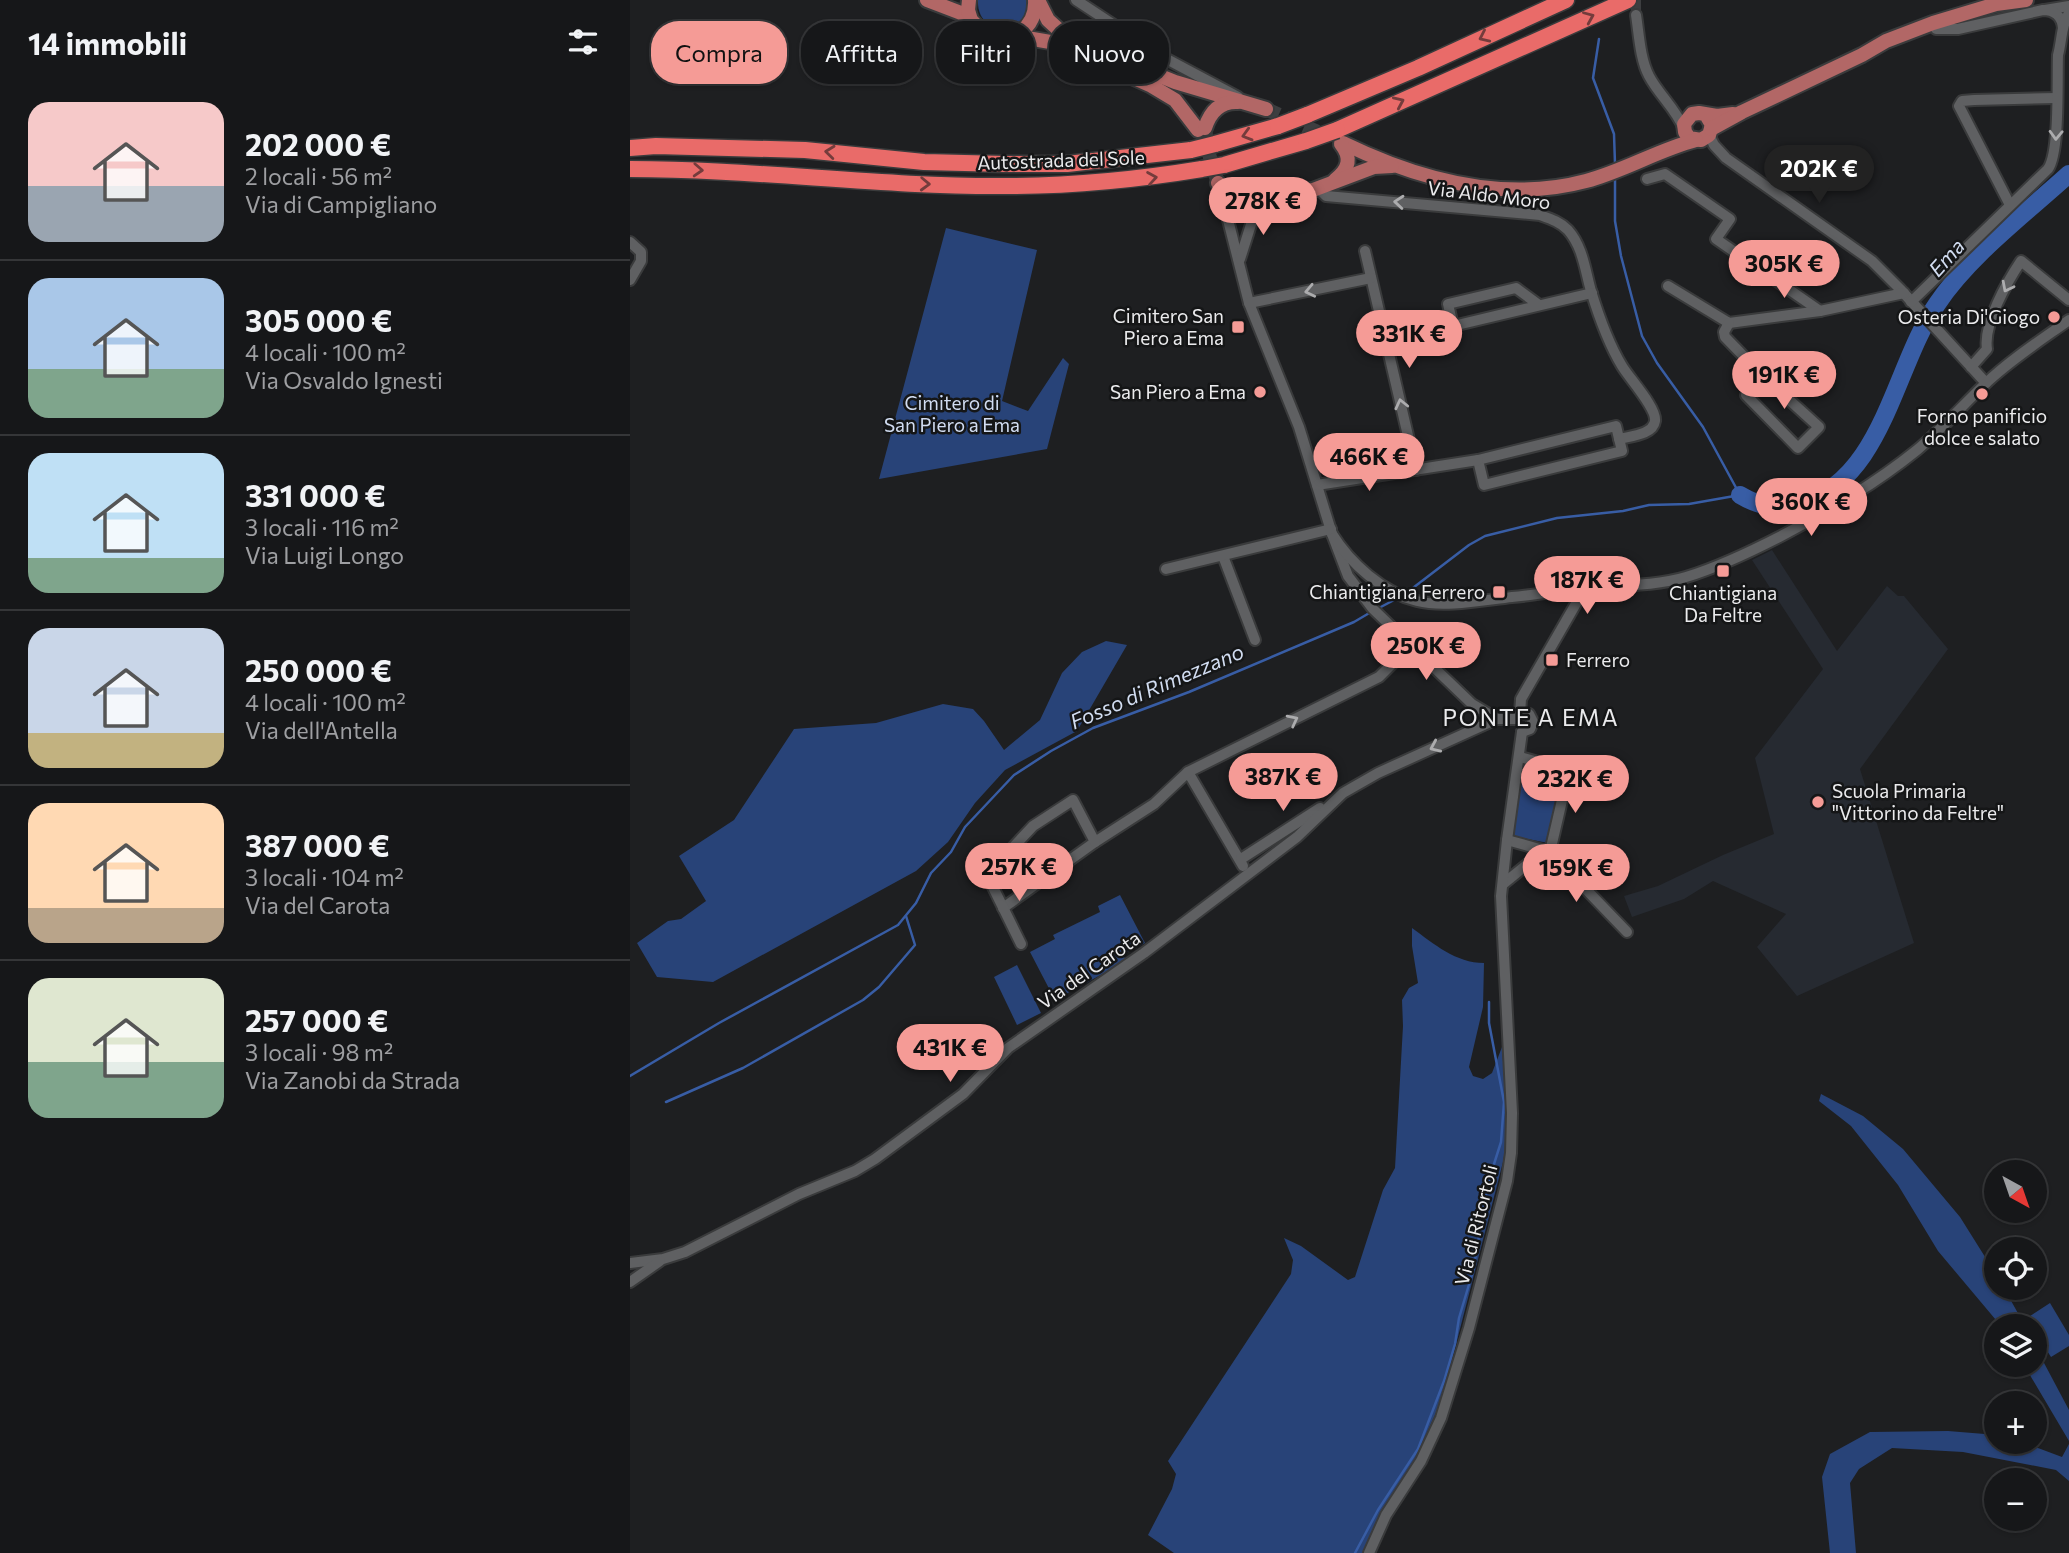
<!DOCTYPE html>
<html lang="it">
<meta charset="utf-8">
<style>
body{margin:0;font-family:Commissioner,sans-serif;background:#1f2022;color:#f1f3f6;height:100vh;display:flex;flex-direction:column;font-size:26px;white-space:nowrap}
*{box-sizing:border-box;margin:0}
p{font-size:23px;color:#9e9fa2}
.icon{flex:none;width:38px;height:38px;fill:none;stroke:currentColor;stroke-width:2;stroke-linecap:round;stroke-linejoin:round}
.map{position:relative;flex:1;overflow:hidden}
.details{display:flex;flex-direction:column;background:#161719;width:630px}
.details>*{flex:none}
.top-card{position:absolute;left:21px;top:21px;width:665px;height:63px;display:flex;gap:14px}
.needle{width:46px;rotate:140deg}
.buttons{position:absolute;left:1354px;top:1160px;display:grid;gap:14px}
.buttons a{display:grid;place-items:center;width:63px;height:63px;border-radius:50%;background:#161719;box-shadow:0 2px 5px #0004,0 0 0 2px #353638;font-size:35px}
.price{position:absolute;translate:-50% -60px;padding:0 16px;border-radius:24px;background:#f59b96;color:#111;font-size:23px;line-height:46px;filter:drop-shadow(0 2px 4px #0008)}
.price::after{content:'';position:absolute;left:50%;top:42px;width:21px;height:16px;margin-left:-10px;background:inherit;clip-path:polygon(0 0,100% 0,50% 100%)}
.price.active{background:#222;color:#fff}
ul{padding:0;list-style:none}
li{display:flex;align-items:center;gap:21px;height:175px;padding:0 28px}
li+li{border-top:2px solid #353638}
li span{display:grid;place-items:center;flex:none;width:196px;height:140px;border-radius:21px;color:#555}
li>.icon{margin-inline-start:auto}
span .icon{width:84px;height:84px;fill:#fffc;stroke-width:1}
li b{font-size:30px}
h2{display:flex;justify-content:space-between;align-items:center;height:84px;padding:0 28px;font-size:30px}
.pill{padding:0 24px;border-radius:28px;background:#161719;box-shadow:0 2px 5px #0004,0 0 0 2px #353638;font-size:24px;line-height:63px}
.pill.active{background:#f59b96;color:#111}
main{display:flex;flex:1;min-height:0}
.map>svg:first-child{display:block}
</style>
<main>
<section class="details">
<h2>14 immobili<svg class="icon" aria-label="filters" viewBox="0 0 24 24"><path d="M4 7h16M4 17h16"/><circle cx="9" cy="7" r="2"/><circle cx="15" cy="17" r="2"/></svg></h2>
<ul>
<li><span style="background:linear-gradient(#f6c9c9 60%,#9aa5b1 0)"><svg class="icon" aria-label="home" viewBox="0 0 24 24"><path d="M3 11l9-7 9 7M6 9v11h12V9"/></svg></span><div><b>202 000 €</b><p>2 locali · 56 m²</p><p>Via di Campigliano</p></div></li>
<li><span style="background:linear-gradient(#a9c7e8 65%,#7fa58c 0)"><svg class="icon" aria-label="home" viewBox="0 0 24 24"><path d="M3 11l9-7 9 7M6 9v11h12V9"/></svg></span><div><b>305 000 €</b><p>4 locali · 100 m²</p><p>Via Osvaldo Ignesti</p></div></li>
<li><span style="background:linear-gradient(#bfe0f5 75%,#7fa58c 0)"><svg class="icon" aria-label="home" viewBox="0 0 24 24"><path d="M3 11l9-7 9 7M6 9v11h12V9"/></svg></span><div><b>331 000 €</b><p>3 locali · 116 m²</p><p>Via Luigi Longo</p></div></li>
<li><span style="background:linear-gradient(#c9d6e8 75%,#c2b280 0)"><svg class="icon" aria-label="home" viewBox="0 0 24 24"><path d="M3 11l9-7 9 7M6 9v11h12V9"/></svg></span><div><b>250 000 €</b><p>4 locali · 100 m²</p><p>Via dell'Antella</p></div></li>
<li><span style="background:linear-gradient(#ffd9b3 75%,#b9a48a 0)"><svg class="icon" aria-label="home" viewBox="0 0 24 24"><path d="M3 11l9-7 9 7M6 9v11h12V9"/></svg></span><div><b>387 000 €</b><p>3 locali · 104 m²</p><p>Via del Carota</p></div></li>
<li><span style="background:linear-gradient(#dfe7d0 60%,#7fa58c 0)"><svg class="icon" aria-label="home" viewBox="0 0 24 24"><path d="M3 11l9-7 9 7M6 9v11h12V9"/></svg></span><div><b>257 000 €</b><p>3 locali · 98 m²</p><p>Via Zanobi da Strada</p></div></li>
</ul>
</section>
<div class="map">
<svg width="1439" height="1553" viewBox="0 0 1439 1553">
<rect width="100%" height="100%" fill="#1e1f21"/>
<path fill="#262a31" d="M1142,550L1207,651L1257,586L1268,596H1274L1318,649L1230,769L1284,943L1167,996L1127,947L1156,914L1083,881L1054,899L1002,917L994,896L1028,886L1093,855L1144,834L1125,758L1193,669L1122,560Z"/>
<g fill="#284378">
<path d="M348,0H397C399,38 346,38 348,0Z"/>
<path d="M316,228L407,250L372,401L398,411L433,358L439,364L417,449L249,479Z"/>
<path d="M476,641L497,645L447,731L375,770L345,803L318,842L286,871L83,982L27,977L7,943L38,921L51,919L76,901L49,856L104,820L164,729L246,723L313,704L343,709L354,721L374,750L410,720L432,673L452,652Z"/>
<path d="M895,761L927,770L929,780L918,843L882,836Z"/>
<path d="M490,895L515,943L493,954L496,961L425,1000L400,952L425,939L423,935L470,912L468,906Z"/>
<path d="M782,928C804,944 826,963 854,963L853,1007L839,1067L843,1076L853,1079L862,1073L872,1047L878,1133L873,1162L814,1391L806,1413L779,1472L757,1505L733,1553H544L518,1535L542,1489L546,1474L538,1461L661,1274L663,1260L654,1238L671,1246L718,1280L725,1277L753,1190L765,1168L773,1026L772,1000L779,988L788,983L782,946Z"/>
<path d="M387,965L411,1013L387,1025L364,977Z"/>
<path d="M1191,1094L1233,1116L1273,1149L1330,1217L1367,1276V1288H1374L1395,1326H1371L1308,1251L1268,1185L1221,1126L1189,1101Z"/>
<path d="M1420,1303L1439,1335V1346L1421,1357L1405,1332V1326H1402L1397,1318Z"/>
<path d="M1405,1346L1439,1410V1441L1394,1365H1405Z"/>
<path d="M1318,1431L1367,1435V1442H1392L1432,1457L1439,1444V1481L1426,1470L1333,1452L1262,1448L1229,1469L1220,1483L1226,1553H1200L1192,1477L1200,1454L1240,1432Z"/>
</g>
<g fill="none" stroke-linecap="round" stroke-linejoin="round">
<g stroke="#385da5" stroke-width="2.5">
<path d="M969,39L963,78L984,134L985,164"/>
<path d="M775,594L839,545L855,536L927,518L993,511L1019,505L1059,504L1110,495L1073,427L1027,363L1012,336L991,256L985,221V178"/>
<path d="M747,609L766,599"/>
<path d="M0,1076L89,1023L268,925L286,903L301,873L321,852L335,827L384,775L421,751L463,728L559,692L724,622L741,612"/>
<path d="M36,1102L113,1068L233,1000L249,987L285,945L276,916"/>
<path d="M725,1553L748,1510L788,1449L814,1381L825,1344L829,1318L843,1271L858,1183L871,1142L874,1102L859,1023V1002"/>
</g>
<path stroke="#385da5" stroke-width="18" d="M1110,495C1130,507 1148,510 1170,503C1253,481 1264,366 1307,304C1340,255 1395,214 1439,174"/>
<path stroke="#3d3e40" stroke-width="10" stroke-dasharray="10 5" stroke-linecap="butt" d="M1006,0V15"/>
<g stroke="#3d3e40" stroke-width="14" stroke-dasharray="14 7" stroke-linecap="butt">
<path d="M636,109L699,137"/>
<path d="M575,128L578,151L588,183"/>
</g>
<g stroke="#3a3b3c" stroke-width="14">
<g id="minor">
<path d="M446,0L531,56L608,97"/>
<path d="M1415,10L1439,6"/>
<path d="M1006,15C1009,34 1010,59 1019,76C1029,95 1046,109 1054,129"/>
<path d="M1306,29H1328L1413,10C1424,10 1432,16 1433,28"/>
<path d="M1079,135L1084,145L1096,158L1242,261L1270,289L1356,383"/>
<path d="M1017,179L1035,174L1100,219L1086,239L1190,311"/>
<path d="M693,187L691,191L696,196L910,215C921,219 930,222 938,230C953,247 955,270 961,291C969,317 978,343 992,366C999,378 1027,408 1025,421C1023,435 1000,436 989,439"/>
<path d="M591,192L619,303L669,427L702,534L718,576L743,609L842,704L867,719H885"/>
<path d="M1380,205L1329,106L1332,101L1344,100L1426,98"/>
<path d="M0,242L11,252V261L0,280"/>
<path d="M735,251L786,470"/>
<path d="M610,259L624,215L636,202"/>
<path d="M1038,286L1099,323L1190,311L1274,293"/>
<path d="M1281,302L1418,169C1430,152 1427,80 1428,55C1432,41 1431,25 1439,13"/>
<path d="M619,303L741,278"/>
<path d="M909,305L886,288L818,304L823,326L962,293"/>
<path d="M1099,323L1094,332L1095,337L1133,376L1189,427L1168,448L1116,395L1133,376"/>
<path d="M1341,367L1357,349C1353,324 1377,282 1391,261L1439,300"/>
<path d="M986,426L992,451L854,485L848,460Z"/>
<path d="M687,485L848,460"/>
<path d="M702,534C720,563 753,593 787,601C815,608 854,600 882,597C909,595 935,589 961,587C992,585 1026,586 1056,577C1089,567 1122,551 1153,535C1200,510 1245,484 1287,450C1311,430 1332,406 1355,384C1380,360 1411,340 1439,320"/>
<path d="M593,556L625,640"/>
<path d="M536,569L701,529"/>
<path d="M890,714L891,699L955,588"/>
<path d="M890,714H899L903,722L900,729L892,732"/>
<path d="M558,772L613,866"/>
<path d="M877,840L920,852L936,783L935,773L930,768L890,757"/>
<path d="M920,852L997,932"/>
<path d="M611,859L690,808"/>
<path d="M873,884L915,850"/>
<path d="M373,908L465,842L524,804L558,772L749,677L781,645"/>
<path d="M391,944L357,875L403,826L443,800L465,842"/>
<path d="M0,1263L33,1259L55,1252L169,1194L225,1171L245,1159L333,1094L378,1048L514,953L667,837L713,793L748,773L867,719"/>
<path d="M0,1282L30,1261"/>
<path d="M739,1553L756,1515L791,1461L811,1418L839,1328L877,1181L881,1153L882,1113L871,896L877,840L892,732"/>
</g>
</g>
<g stroke="#3a3b3c" stroke-width="18">
<g id="major">
<path d="M297,0L331,13L342,22"/>
<path d="M339,0L338,10L341,20L355,34L369,38H397L426,43L520,85L545,100L568,130"/>
<path d="M408,0L418,20L430,31L483,57L545,82L636,109"/>
<path d="M381,37C398,30 406,18 405,0"/>
<path d="M1076,115L1082,125L1079,135L1071,140L1059,138L1055,132L1054,124L1062,114L1069,113L1087,116L1103,114"/>
<path d="M575,128C580,112 590,101 608,102"/>
<path d="M1081,129L1112,112L1232,55L1256,41L1303,23L1366,4L1396,0"/>
<path d="M713,143C787,179 874,203 956,181C994,171 1028,150 1066,140"/>
<path d="M705,180C719,169 722,158 711,144"/>
<path d="M588,183L601,202L616,208L651,195L683,190L744,167L762,166"/>
</g>
</g>
<g stroke="#3a3b3c" stroke-width="19">
<g id="highway">
<path d="M677,115L788,68L936,0"/>
<path d="M707,130L998,0"/>
<path d="M585,144L648,126"/>
<path d="M0,148L26,146L175,150L294,162L375,164H437L561,150"/>
<path d="M594,165L676,141"/>
<path d="M0,169C126,169 251,187 376,186C444,186 505,180 572,169"/>
</g>
</g>
<use href="#minor" stroke="#5f6062" stroke-width="10"/>
<use href="#major" stroke="#b26766" stroke-width="14"/>
<use href="#highway" stroke="#e96b69" stroke-width="16"/>
<g stroke="#3a3b3c" stroke-width="19" stroke-linecap="butt">
<g id="highway-bridge">
<path d="M648,126L677,115"/>
<path d="M676,141L707,130"/>
<path d="M561,150L585,144"/>
<path d="M572,169L594,165"/>
</g>
</g>
<use href="#highway-bridge" stroke="#e96b69" stroke-width="16"/>
</g>
<defs><path id="oneway-chevron" d="M-2-3.5L2.5 0L-2 3.5" fill="none" stroke-width="1.6" stroke-linecap="round" stroke-linejoin="round" transform="scale(1.75)"/></defs>
<g stroke="#743c3c">
<use href="#oneway-chevron" transform="translate(959 17) rotate(-23)"/>
<use href="#oneway-chevron" transform="translate(854 37) rotate(155)"/>
<use href="#oneway-chevron" transform="translate(769 102) rotate(-24)"/>
<use href="#oneway-chevron" transform="translate(617 135) rotate(164)"/>
<use href="#oneway-chevron" transform="translate(200 152) rotate(-174)"/>
<use href="#oneway-chevron" transform="translate(68 170) rotate(3)"/>
<use href="#oneway-chevron" transform="translate(522 178) rotate(-9)"/>
<use href="#oneway-chevron" transform="translate(295 184) rotate(2)"/>
</g>
<g stroke="#acacae">
<use href="#oneway-chevron" transform="translate(1426 135) rotate(92)"/>
<use href="#oneway-chevron" transform="translate(769 202) rotate(-175)"/>
<use href="#oneway-chevron" transform="translate(1377 287) rotate(117)"/>
<use href="#oneway-chevron" transform="translate(680 291) rotate(168)"/>
<use href="#oneway-chevron" transform="translate(771 404) rotate(-103)"/>
<use href="#oneway-chevron" transform="translate(663 720) rotate(-27)"/>
<use href="#oneway-chevron" transform="translate(805 747) rotate(156)"/>
</g>
<g fill="#f59b96" stroke="#151617" stroke-width="2.5">
<circle cx="1424" cy="317" r="7"/>
<rect x="601" y="320" width="14" height="14" rx="3.5"/>
<circle cx="630" cy="392" r="7"/>
<circle cx="1352" cy="394" r="7"/>
<rect x="1086" y="564" width="14" height="14" rx="3.5"/>
<rect x="862" y="585" width="14" height="14" rx="3.5"/>
<rect x="915" y="653" width="14" height="14" rx="3.5"/>
<circle cx="1188" cy="802" r="7"/>
</g>
<g text-anchor="middle" stroke-width="5" stroke-linejoin="round" paint-order="stroke">
<g font-size="19" fill="#ebebed" stroke="#151617">
<text transform="translate(431 160) rotate(-2)" y="7">Autostrada del Sole</text>
<text transform="translate(859 195) rotate(7)" y="7">Via Aldo Moro</text>
<text transform="translate(459 970) rotate(-35)" y="7">Via del Carota</text>
<text transform="translate(846 1225) rotate(-76)" y="7">Via di Ritortoli</text>
</g>
<g font-size="19" fill="#ebebed" stroke="#151617" text-anchor="end">
<text x="594" y="323">Cimitero San<tspan x="594" dy="22">Piero a Ema</tspan></text>
<text x="1410" y="324">Osteria Di'Giogo</text>
<text x="616" y="399">San Piero a Ema</text>
<text x="1352" y="423" text-anchor="middle">Forno panificio<tspan x="1352" dy="22">dolce e salato</tspan></text>
<text x="855" y="599">Chiantigiana Ferrero</text>
<text x="1093" y="600" text-anchor="middle">Chiantigiana<tspan x="1093" dy="22">Da Feltre</tspan></text>
<text x="936" y="667" text-anchor="start">Ferrero</text>
<text x="1202" y="798" text-anchor="start">Scuola Primaria<tspan x="1202" dy="22">"Vittorino da Feltre"</tspan></text>
</g>
<g font-size="19" fill="#d1dcf1" stroke="#151617">
<text x="322" y="410">Cimitero di<tspan x="322" dy="22">San Piero a Ema</tspan></text>
</g>
<g font-size="21" font-style="italic" fill="#d2ddf1" stroke="#151617">
<text transform="translate(1317 258) rotate(-48)" y="7">Ema</text>
<text transform="translate(527 687) rotate(-23)" y="7">Fosso di Rimezzano</text>
</g>
<g font-size="23" letter-spacing="2" fill="#ebebed" stroke="#151617">
<text x="901" y="726">PONTE A EMA</text>
</g>
</g>
</svg>
<div class="buttons">
<a><svg class="needle" viewBox="-14 -14 28 28"><path d="M0-13l5 13h-10z" fill="#e53935"/><path d="M0 13l5-13h-10z" fill="#9e9fa2"/></svg></a>
<a><svg class="icon" aria-label="locate" viewBox="0 0 24 24"><circle cx="12" cy="12" r="6"/><path d="M12 2v4M12 18v4M2 12h4M18 12h4"/></svg></a>
<a><svg class="icon" aria-label="layers" viewBox="0 0 24 24"><path d="M12 4l9 5-9 5-9-5zM3 14l9 5 9-5"/></svg></a>
<a>+</a>
<a>−</a>
</div>
<b class="price active" style="left:1189px;top:205px">202K €</b>
<b class="price" style="left:633px;top:237px">278K €</b>
<b class="price" style="left:1154px;top:300px">305K €</b>
<b class="price" style="left:779px;top:370px">331K €</b>
<b class="price" style="left:1154px;top:411px">191K €</b>
<b class="price" style="left:739px;top:493px">466K €</b>
<b class="price" style="left:1181px;top:538px">360K €</b>
<b class="price" style="left:957px;top:616px">187K €</b>
<b class="price" style="left:796px;top:682px">250K €</b>
<b class="price" style="left:653px;top:813px">387K €</b>
<b class="price" style="left:945px;top:815px">232K €</b>
<b class="price" style="left:389px;top:903px">257K €</b>
<b class="price" style="left:946px;top:904px">159K €</b>
<b class="price" style="left:320px;top:1084px">431K €</b>
<div class="top-card">
<a class="pill active">Compra</a>
<a class="pill">Affitta</a>
<a class="pill">Filtri</a>
<a class="pill">Nuovo</a>
</div>
</div>
</main>
